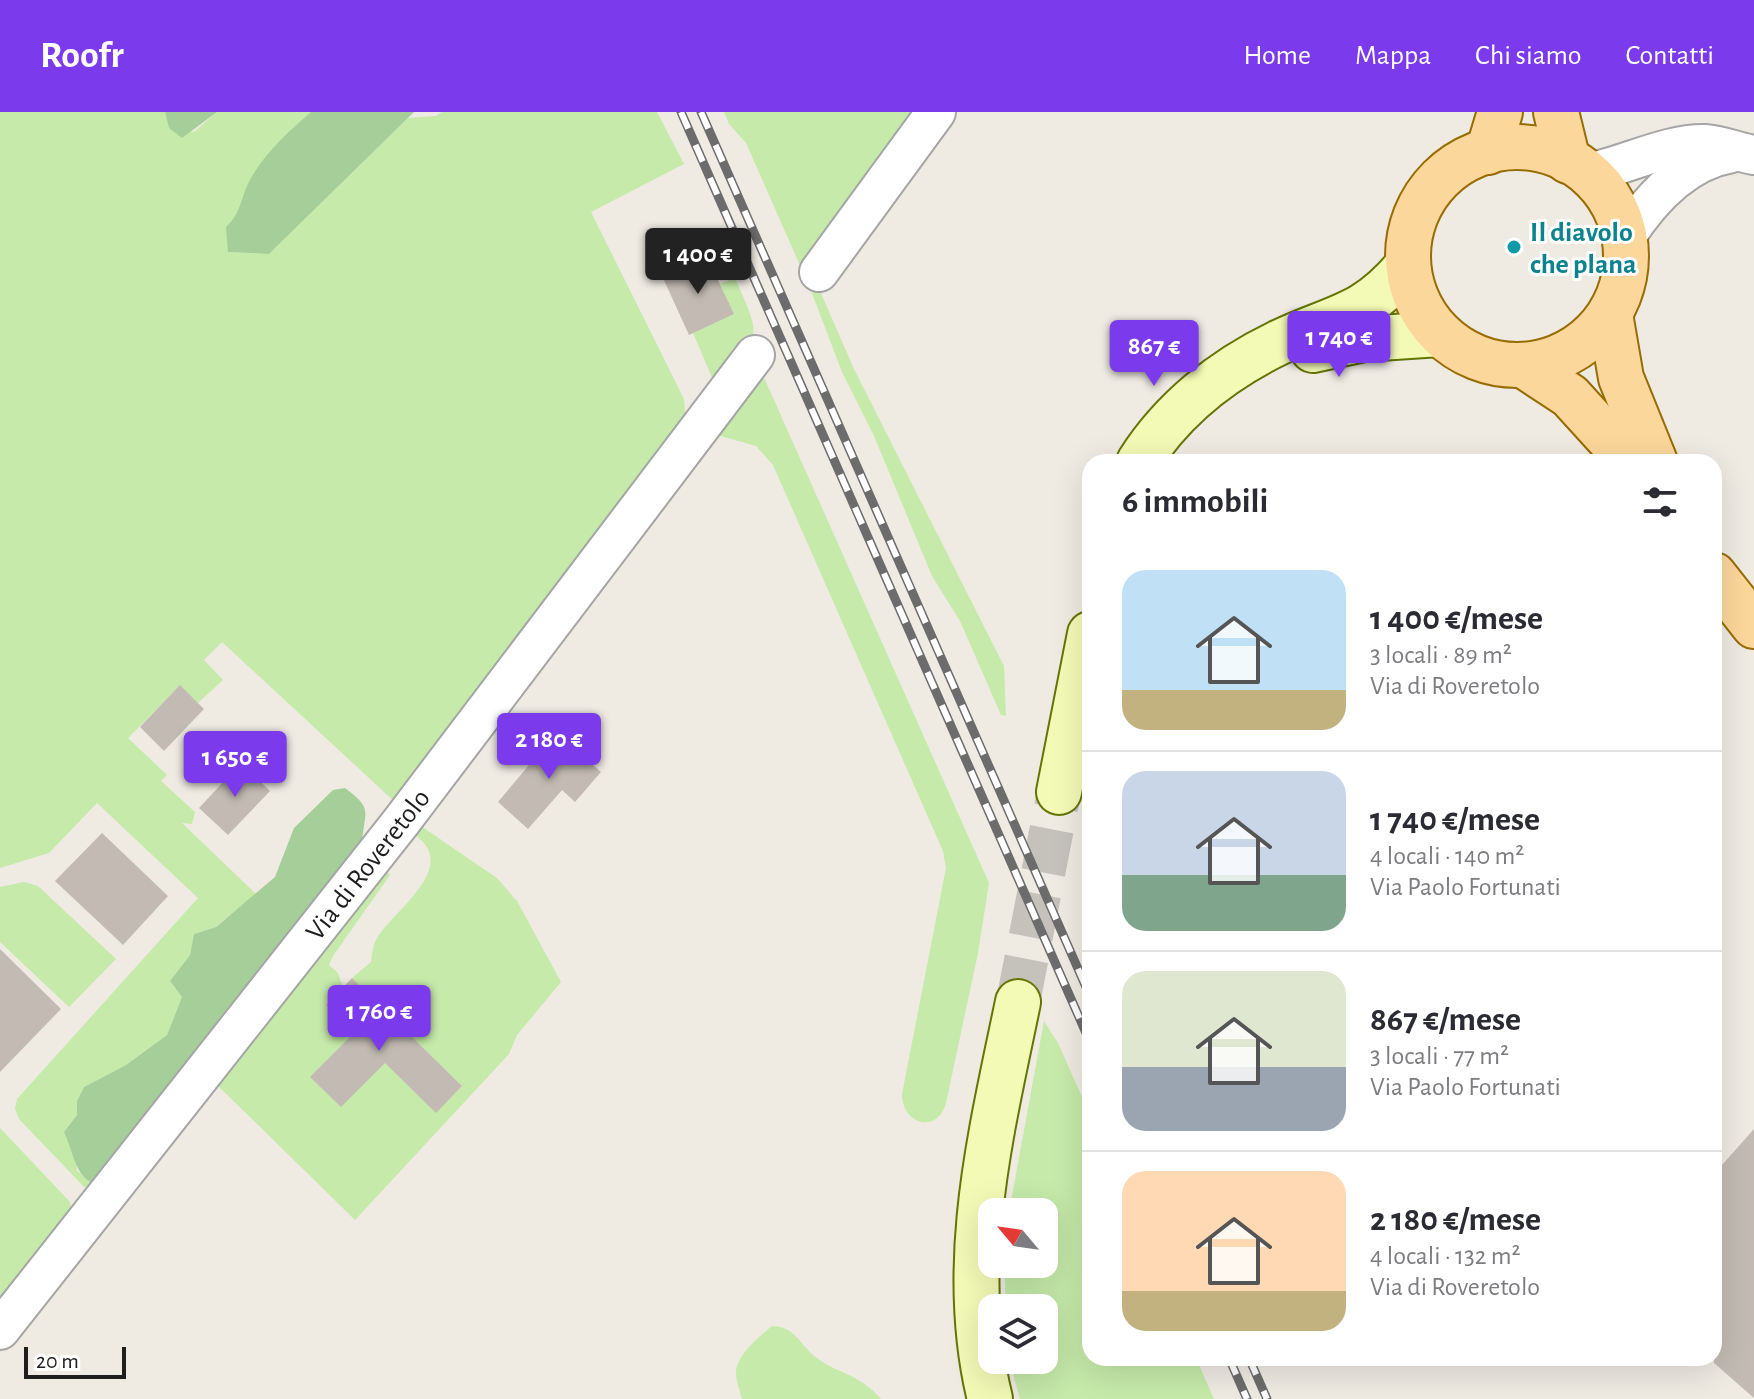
<!DOCTYPE html>
<html lang="it">
<meta charset="utf-8">
<style>
body{margin:0;font-family:"Alegreya Sans",sans-serif;background:#f7f7f7;color:#2b2b33;height:100vh;display:flex;flex-direction:column;font-size:30px;white-space:nowrap}
*{box-sizing:border-box;margin:0}
p{font-size:26px;color:#7c7c81}
.icon{flex:none;width:44px;height:44px;fill:none;stroke:currentColor;stroke-width:2;stroke-linecap:round;stroke-linejoin:round}
.map{position:relative;flex:1;overflow:hidden}
.side{position:absolute;left:1082px;top:342px;width:640px;height:912px;display:flex;flex-direction:column;background:#fff;border-radius:24px;box-shadow:0 8px 32px #0002}
.side>*{flex:none}
.needle{width:52px;rotate:299deg}
.controls{position:absolute;left:978px;top:1086px;display:grid;gap:16px}
.controls a{display:grid;place-items:center;width:80px;height:80px;border-radius:16px;background:#fff;box-shadow:0 8px 32px #0002;font-size:40px}
.scale{position:absolute;left:24px;bottom:20px;width:102px;box-sizing:border-box;padding-left:8px;border:4px solid #1e1e1e;border-top:0;font-size:22px;line-height:28px;white-space:nowrap;color:#1e1e1e;-webkit-text-stroke:6px #fff;paint-order:stroke}
.price{position:absolute;translate:-50% -68px;padding:0 18px;border-radius:8px;background:#7c3aed;color:#fff;font-size:26px;line-height:52px;filter:drop-shadow(0 2px 4px #0008)}
.price::after{content:'';position:absolute;left:50%;top:48px;width:24px;height:18px;margin-left:-12px;background:inherit;clip-path:polygon(0 0,100% 0,50% 100%)}
.price.on{background:#222;color:#fff}
ul{padding:0;list-style:none}
li{display:flex;align-items:center;gap:24px;height:200px;padding:0 40px}
li+li{border-top:2px solid #e1e1e2}
li span{display:grid;place-items:center;flex:none;width:224px;height:160px;border-radius:24px;color:#555}
li>.icon{margin-inline-start:auto}
span .icon{width:96px;height:96px;fill:#fffc;stroke-width:1}
li b{font-size:34px}
h2{display:flex;justify-content:space-between;align-items:center;height:96px;padding:0 40px;font-size:34px}
header{display:flex;align-items:center;gap:48px;box-sizing:border-box;height:112px;padding:0 40px;background:#7c3aed;color:#fff}
header strong{font-size:38px}
nav{display:flex;gap:44px;margin-inline-start:auto;font-size:28px}
.map>svg:first-child{display:block}
</style>
<header>
<strong>Roofr</strong>
<nav><a>Home</a><a>Mappa</a><a>Chi siamo</a><a>Contatti</a></nav>
</header>
<div class="map">
<svg width="1754" height="1287" viewBox="0 0 1754 1287">
<rect width="100%" height="100%" fill="#efebe3"/>
<g fill="#c5eaa9">
<path d="M0,0H165L169,16L194,20L217,0H311C266,39 237,81 228,140L269,142L408,6L436,4L442,0H657L684,52L591,100L684,287L686,312L396,691L222,530L204,548L223,568L198,591L180,574L128,626L167,663L161,669L195,700L192,712L182,711L256,782L215,815L194,822L190,843L170,869L182,885L167,923L126,953L84,975L77,989V1003L64,1020L76,1042L77,1059L95,1072L87,1078L19,1007L15,997L17,987L198,786L97,691L49,741L0,756Z"/>
<path d="M724,0H920L809,154L854,257L1004,554L1006,604L1001,603L960,509L932,464L874,324L842,260L810,176L746,31L729,12Z"/>
<path d="M735,166C763,231 762,219 713,268L693,221L733,202L720,172Z"/>
<path d="M762,261L989,771L978,841L946,991C937,1023 902,1012 902,982L946,756L943,739L773,353L756,334L717,323Z"/>
<path d="M418,712L497,766L517,789L561,870L517,923L509,942L355,1108L212,968L384,755L390,763L333,844L329,853L338,861L343,875L326,893L436,1000L462,974L352,866L371,850C372,842 373,833 377,826C395,797 463,753 412,721Z"/>
<path d="M24,770L38,774L116,847L69,895L0,830V775Z"/>
<path d="M1044,909L1058,931L1090,1003V1246H1196L1214,1287H1020L1009,1248H1044V1196H1006L1004,1152H1044V1100H1009Z"/>
<path d="M0,1016L70,1090L71,1099L0,1197Z"/>
<path d="M772,1214C793,1214 799,1230 812,1242C834,1262 857,1259 881,1287H742C740,1279 736,1269 736,1261C736,1243 760,1224 772,1214Z"/>
</g>
<g fill="#a5ce98">
<path d="M165,0H217L182,26L169,16Z"/>
<path d="M311,0H414L269,142L228,140L226,115C242,101 241,83 251,66C266,40 289,19 311,0Z"/>
<path d="M345,676C373,697 365,698 362,729L142,1013L119,1034L95,1072C74,1064 74,1040 64,1020L77,1003V989L84,975L126,953L167,923L182,885L170,869L190,843L194,822L216,815L275,765L294,716L333,678Z"/>
</g>
<g fill="#c3bbb3">
<path d="M707,145L734,202L689,223L663,166Z"/>
<path d="M180,573L204,597L164,639L140,615Z"/>
<path d="M556,621L601,660L575,690L562,678L528,717L498,690Z"/>
<path d="M241,651L270,679L228,723L199,696Z"/>
<path d="M102,721L168,784L123,833L55,769Z"/>
<path d="M0,837L61,897L0,960Z"/>
<path d="M352,866L462,974L436,1001L385,951L341,995L310,965L354,921L326,893Z"/>
<path d="M1754,1017V1286L1714,1251V1062Z"/>
</g>
<g fill="none" stroke-linecap="round" stroke-linejoin="round">
<path stroke="#c5c2bc" stroke-width="44" stroke-dasharray="44 22" stroke-linecap="butt" d="M1018,890L1059,680"/>
<g stroke="#a5a5a5" stroke-width="42">
<g id="street">
<path d="M1588,61C1624,54 1668,31 1705,32C1721,33 1737,40 1754,43"/>
<path d="M1625,126C1650,87 1684,49 1732,41"/>
<path d="M819,160L936,0"/>
<path d="M0,1218L401,710L755,243"/>
</g>
</g>
<g stroke="#637504" stroke-width="48">
<g id="secondary">
<path d="M1313,238L1364,227L1440,222"/>
<path d="M1139,350C1172,298 1222,258 1278,231C1336,203 1363,207 1408,153"/>
<path d="M1059,680L1090,522"/>
<path d="M990,1287C957,1153 991,1021 1018,890"/>
</g>
</g>
<g stroke="#976c00" stroke-width="48">
<g id="primary">
<path d="M1556,0L1568,49"/>
<circle cx="1517" cy="144" r="109"/>
<path d="M1488,40L1500,0"/>
<path d="M1610,202L1621,266L1655,350"/>
<path d="M1523,253L1570,284L1630,350"/>
<path d="M1714,463L1754,514"/>
</g>
</g>
<use href="#street" stroke="#fff" stroke-width="38"/>
<use href="#secondary" stroke="#f3fab6" stroke-width="44"/>
<use href="#primary" stroke="#fcd79b" stroke-width="44"/>
<g stroke="#6c6c6c" stroke-width="9">
<g id="rail">
<path d="M681,0L1090,930"/>
<path d="M701,0L1090,884"/>
<path d="M1229,1246L1247,1287"/>
<path d="M1249,1246L1267,1287"/>
</g>
</g>
<use href="#rail" stroke="#fff" stroke-width="6" stroke-dasharray="18" stroke-linecap="butt"/>
</g>
<circle fill="#0f9aa8" stroke="#fff" stroke-width="3" cx="1514" cy="135" r="8"/>
<g text-anchor="middle" stroke-width="6" stroke-linejoin="round" paint-order="stroke">
<g font-size="28" font-weight="bold" fill="#0d838f" stroke="#fff" text-anchor="start">
<text x="1530" y="129">Il diavolo<tspan x="1530" dy="32">che plana</tspan></text>
</g>
<g font-size="28" fill="#1e1e1e" stroke="#fff">
<text transform="translate(367 752) rotate(-52)" y="10">Via di Roveretolo</text>
</g>
</g>
</svg>
<div class="controls">
<a><svg class="needle" viewBox="-14 -14 28 28"><path d="M0-13l5 13h-10z" fill="#e53935"/><path d="M0 13l5-13h-10z" fill="#7c7c81"/></svg></a>
<a><svg class="icon" aria-label="layers" viewBox="0 0 24 24"><path d="M12 4l9 5-9 5-9-5zM3 14l9 5 9-5"/></svg></a>
</div>
<div class="scale">20 m</div>
<b class="price on" style="left:698px;top:184px">1 400 €</b>
<b class="price" style="left:1339px;top:267px">1 740 €</b>
<b class="price" style="left:1154px;top:276px">867 €</b>
<b class="price" style="left:549px;top:669px">2 180 €</b>
<b class="price" style="left:235px;top:687px">1 650 €</b>
<b class="price" style="left:379px;top:941px">1 760 €</b>
<section class="side">
<h2>6 immobili<svg class="icon" aria-label="filters" viewBox="0 0 24 24"><path d="M4 7h16M4 17h16"/><circle cx="9" cy="7" r="2"/><circle cx="15" cy="17" r="2"/></svg></h2>
<ul>
<li><span style="background:linear-gradient(#bfe0f5 75%,#c2b280 0)"><svg class="icon" aria-label="home" viewBox="0 0 24 24"><path d="M3 11l9-7 9 7M6 9v11h12V9"/></svg></span><div><b>1 400 €/mese</b><p>3 locali · 89 m²</p><p>Via di Roveretolo</p></div></li>
<li><span style="background:linear-gradient(#c9d6e8 65%,#7fa58c 0)"><svg class="icon" aria-label="home" viewBox="0 0 24 24"><path d="M3 11l9-7 9 7M6 9v11h12V9"/></svg></span><div><b>1 740 €/mese</b><p>4 locali · 140 m²</p><p>Via Paolo Fortunati</p></div></li>
<li><span style="background:linear-gradient(#dfe7d0 60%,#9aa5b1 0)"><svg class="icon" aria-label="home" viewBox="0 0 24 24"><path d="M3 11l9-7 9 7M6 9v11h12V9"/></svg></span><div><b>867 €/mese</b><p>3 locali · 77 m²</p><p>Via Paolo Fortunati</p></div></li>
<li><span style="background:linear-gradient(#ffd9b3 75%,#c2b280 0)"><svg class="icon" aria-label="home" viewBox="0 0 24 24"><path d="M3 11l9-7 9 7M6 9v11h12V9"/></svg></span><div><b>2 180 €/mese</b><p>4 locali · 132 m²</p><p>Via di Roveretolo</p></div></li>
</ul>
</section>
</div>
